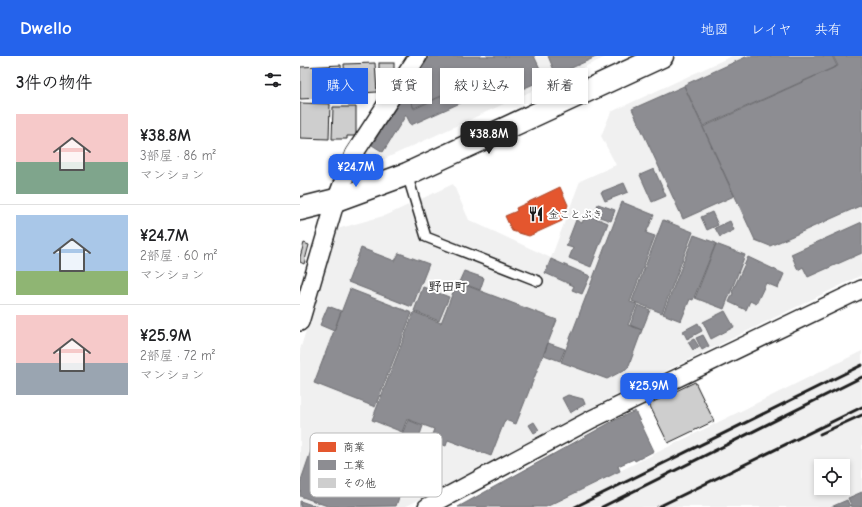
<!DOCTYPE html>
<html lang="ja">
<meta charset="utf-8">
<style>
body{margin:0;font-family:"Comic Neue","Klee One",sans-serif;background:#f2f2f2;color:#202124;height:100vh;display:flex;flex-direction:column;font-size:15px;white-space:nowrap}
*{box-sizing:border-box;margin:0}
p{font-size:13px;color:#757577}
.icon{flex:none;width:22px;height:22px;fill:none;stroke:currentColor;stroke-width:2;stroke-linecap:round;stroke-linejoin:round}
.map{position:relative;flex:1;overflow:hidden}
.details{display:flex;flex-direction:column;background:#fff;width:300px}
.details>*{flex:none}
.top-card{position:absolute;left:12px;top:12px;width:380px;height:36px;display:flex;gap:8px}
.controls{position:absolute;left:514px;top:403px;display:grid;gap:8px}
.controls a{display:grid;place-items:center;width:36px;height:36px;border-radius:0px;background:#fff;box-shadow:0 2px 6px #0003;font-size:20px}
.price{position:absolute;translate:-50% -34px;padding:0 9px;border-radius:8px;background:#2563eb;color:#fff;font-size:13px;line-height:26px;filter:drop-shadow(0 1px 2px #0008)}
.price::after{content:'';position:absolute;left:50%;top:24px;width:12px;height:9px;margin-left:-6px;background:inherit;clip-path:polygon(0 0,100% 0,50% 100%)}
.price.active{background:#222;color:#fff}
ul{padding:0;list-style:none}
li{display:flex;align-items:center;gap:12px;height:100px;padding:0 16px}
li+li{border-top:1px solid #e0e0e0}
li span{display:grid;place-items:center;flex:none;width:112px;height:80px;border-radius:0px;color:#555}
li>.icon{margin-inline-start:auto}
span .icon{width:48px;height:48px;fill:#fffc;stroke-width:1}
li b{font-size:17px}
h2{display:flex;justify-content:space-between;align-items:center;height:48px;padding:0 16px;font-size:17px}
.tag{padding:0 14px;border-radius:0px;background:#fff;box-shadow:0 2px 6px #0003;font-size:14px;line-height:36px}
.tag.active{background:#2563eb;color:#fff}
header{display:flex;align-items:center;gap:24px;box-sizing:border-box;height:56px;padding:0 20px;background:#2563eb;color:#fff}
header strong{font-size:19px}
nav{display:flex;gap:22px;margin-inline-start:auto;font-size:14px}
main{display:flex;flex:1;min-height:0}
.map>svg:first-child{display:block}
</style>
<header>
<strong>Dwello</strong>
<nav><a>地図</a><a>レイヤ</a><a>共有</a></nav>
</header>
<main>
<section class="details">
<h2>3件の物件<svg class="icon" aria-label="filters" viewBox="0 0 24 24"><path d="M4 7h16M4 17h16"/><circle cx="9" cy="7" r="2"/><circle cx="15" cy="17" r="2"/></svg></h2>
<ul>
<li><span style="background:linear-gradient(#f6c9c9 60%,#7fa58c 0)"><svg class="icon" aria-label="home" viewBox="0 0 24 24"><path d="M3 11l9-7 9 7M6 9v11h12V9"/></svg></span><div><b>¥38.8M</b><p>3部屋 · 86 m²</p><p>マンション</p></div></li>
<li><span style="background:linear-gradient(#a9c7e8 70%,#8fb573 0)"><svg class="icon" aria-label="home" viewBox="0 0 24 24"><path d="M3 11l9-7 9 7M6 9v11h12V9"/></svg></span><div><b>¥24.7M</b><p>2部屋 · 60 m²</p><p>マンション</p></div></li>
<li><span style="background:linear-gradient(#f6c9c9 60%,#9aa5b1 0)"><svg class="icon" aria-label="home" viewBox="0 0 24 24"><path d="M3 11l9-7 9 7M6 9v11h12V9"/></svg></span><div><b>¥25.9M</b><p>2部屋 · 72 m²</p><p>マンション</p></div></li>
</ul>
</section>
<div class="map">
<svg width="562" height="451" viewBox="0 0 562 451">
<rect width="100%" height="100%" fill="#fff"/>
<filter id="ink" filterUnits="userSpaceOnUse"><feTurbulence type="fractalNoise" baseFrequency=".025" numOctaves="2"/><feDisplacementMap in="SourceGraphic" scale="8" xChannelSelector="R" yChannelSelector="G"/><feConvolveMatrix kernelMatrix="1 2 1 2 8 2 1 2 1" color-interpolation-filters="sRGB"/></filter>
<g filter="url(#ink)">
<g fill="#f0f0f0" fill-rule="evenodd">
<path d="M125,0H308L67,111L58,105Z"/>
<path d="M432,0H562V219L306,344L105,451H0V294L37,173L87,159L153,128L169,164L251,202L280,125L316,109L301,80L311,56Z"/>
<path d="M562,295V451H247ZM521,410H543V432H521Z"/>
</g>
<path fill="#e4572e" stroke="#a84529" d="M260,131L268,149L262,165L229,180L212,175L205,160L217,155L216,152Z"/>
<g fill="#8d8d92" stroke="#6b6b6f">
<path d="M130,0H234L245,23L211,38L200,14L114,52L106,35Z"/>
<path d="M248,0H298L256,19Z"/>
<path d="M448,0H532L537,10L403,70L384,29Z"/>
<path d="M533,0H562V149L470,190L455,184L403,71L538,10Z"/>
<path d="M199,14L205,27L111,69L106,59L83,96L72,89L106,36L114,53Z"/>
<path d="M384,30L434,140L383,163L332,53Z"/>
<path d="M354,113L366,140L352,146L340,119Z"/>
<path d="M324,127L328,136L305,145L301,136Z"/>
<path d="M322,146L354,159L346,177L355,180L330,246L337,248L328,269L342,274L328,312L307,323L261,306Z"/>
<path d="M298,148L315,154L311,165L294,159Z"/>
<path d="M412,156L418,169L407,174L401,161Z"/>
<path d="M286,158L308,167L291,211L269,202L273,192L266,190L276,164L282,167Z"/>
<path d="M363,164L393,176L362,257L332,245Z"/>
<path d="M430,165L434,174L420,181L415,172Z"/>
<path d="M562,166V197L508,221L503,211L498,214L491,198Z"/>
<path d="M394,179L416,187L393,244L390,243L381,265L363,258Z"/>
<path d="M416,188L445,199L424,253L395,242Z"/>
<path d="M61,192L95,205L99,197L129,208L112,251L48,226Z"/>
<path d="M448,201L484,218L478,232L466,227L456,248L450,245L446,254L429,246L433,237L432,236Z"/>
<path d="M251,203L290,220L282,238L272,234L274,230L245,217Z"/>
<path d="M164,215L184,222L180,234L159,226Z"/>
<path d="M157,226L257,264L216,368L205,364L191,400L148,384L146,390L130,384L134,373L107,363L102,376L72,364L114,256L141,267Z"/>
<path d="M123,231L149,241L139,265L114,255Z"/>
<path d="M50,233L112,257L75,351L14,327Z"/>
<path d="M338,249L350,254L342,274L330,269Z"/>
<path d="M28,250L41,255L34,275L20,269Z"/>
<path d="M425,255L434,271L411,283L403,266Z"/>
<path d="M398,267L402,275L387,283L383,275Z"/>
<path d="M403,279L409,290L402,294L396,282Z"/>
<path d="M394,283L399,291L393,294L388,286Z"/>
<path d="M248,287L265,293L260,305L244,299Z"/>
<path d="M268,339L283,343L285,348L270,357L262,342Z"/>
<path d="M335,355L354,395L335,405L334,403L318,410L320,415L246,451H158L315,364Z"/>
<path d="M108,364L123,370L118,384L102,378Z"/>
<path d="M234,366L239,374L234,377L229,369Z"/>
<path d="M12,392L48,405L47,406L104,427L96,450L30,451L0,440V427Z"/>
<path d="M562,436V451H552L548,442Z"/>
<path d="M547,444L550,451H531Z"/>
<path d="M0,445L18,451H0Z"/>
</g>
<g fill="#cecece" stroke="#1c1c1c">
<path d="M75,7L77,36L45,38L44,8Z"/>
<rect x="79" y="7" width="15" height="8"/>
<path d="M41,9L43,41L0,43V11Z"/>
<path d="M0,47L30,48L29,83L0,82Z"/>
<path d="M33,51H56V80H47V83H32Z"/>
<path d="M4,187L9,189L4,208L0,206V201Z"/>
<path d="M395,326L414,365L368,387L349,348Z"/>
</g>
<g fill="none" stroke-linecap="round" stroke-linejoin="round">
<g stroke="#1c1c1c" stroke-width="12">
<path id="lane" d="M107,118L126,181L238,225"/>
</g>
<g stroke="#1c1c1c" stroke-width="20">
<g id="street">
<path d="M0,266L36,144L54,98L118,0"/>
<path d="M127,451L292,363L562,233"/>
</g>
</g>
<g stroke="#1c1c1c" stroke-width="25">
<path id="secondary" d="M0,153L36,144L107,118L362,0"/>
</g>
<use href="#lane" stroke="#fff" stroke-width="9"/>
<use href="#street" stroke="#fff" stroke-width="17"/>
<use href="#secondary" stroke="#fff" stroke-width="22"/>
<g stroke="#1c1c1c" stroke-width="3">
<path d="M520,378L562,359"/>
<path d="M275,451L562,309"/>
<path d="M302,451L562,321"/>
<path d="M358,451L562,351"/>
</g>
</g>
</g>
<defs>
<g id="restaurant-bare" transform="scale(1.2)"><path d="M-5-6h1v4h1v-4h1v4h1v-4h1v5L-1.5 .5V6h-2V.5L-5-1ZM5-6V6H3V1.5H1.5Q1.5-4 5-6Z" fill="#1c1c1c" stroke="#fff" stroke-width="2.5" paint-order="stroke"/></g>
</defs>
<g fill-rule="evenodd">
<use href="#restaurant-bare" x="236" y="158"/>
</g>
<g text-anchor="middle" stroke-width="4" stroke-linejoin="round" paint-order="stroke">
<g font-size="11" fill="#1c1c1c" stroke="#fff" text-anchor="start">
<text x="248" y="162">金ことぶき</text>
</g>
<g font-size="13" font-weight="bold" fill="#1c1c1c" stroke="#fff">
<text x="148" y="235">野田町</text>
</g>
</g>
<rect x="10" y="377" width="132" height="64" rx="6" fill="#fff" stroke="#bbb" stroke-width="1"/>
<rect x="18" y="386" width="18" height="10" fill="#e4572e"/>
<rect x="18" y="404" width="18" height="10" fill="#8d8d92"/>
<rect x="18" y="422" width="18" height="10" fill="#cecece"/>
<g font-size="11" fill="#1c1c1c">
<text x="43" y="395">商業</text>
<text x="43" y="413">工業</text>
<text x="43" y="431">その他</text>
</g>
</svg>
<div class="controls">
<a><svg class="icon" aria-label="locate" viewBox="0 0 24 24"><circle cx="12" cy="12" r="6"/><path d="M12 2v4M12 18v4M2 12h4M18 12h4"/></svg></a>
</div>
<b class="price active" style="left:189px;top:99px">¥38.8M</b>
<b class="price" style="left:56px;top:132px">¥24.7M</b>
<b class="price" style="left:349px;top:351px">¥25.9M</b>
<div class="top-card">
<a class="tag active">購入</a>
<a class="tag">賃貸</a>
<a class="tag">絞り込み</a>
<a class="tag">新着</a>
</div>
</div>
</main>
